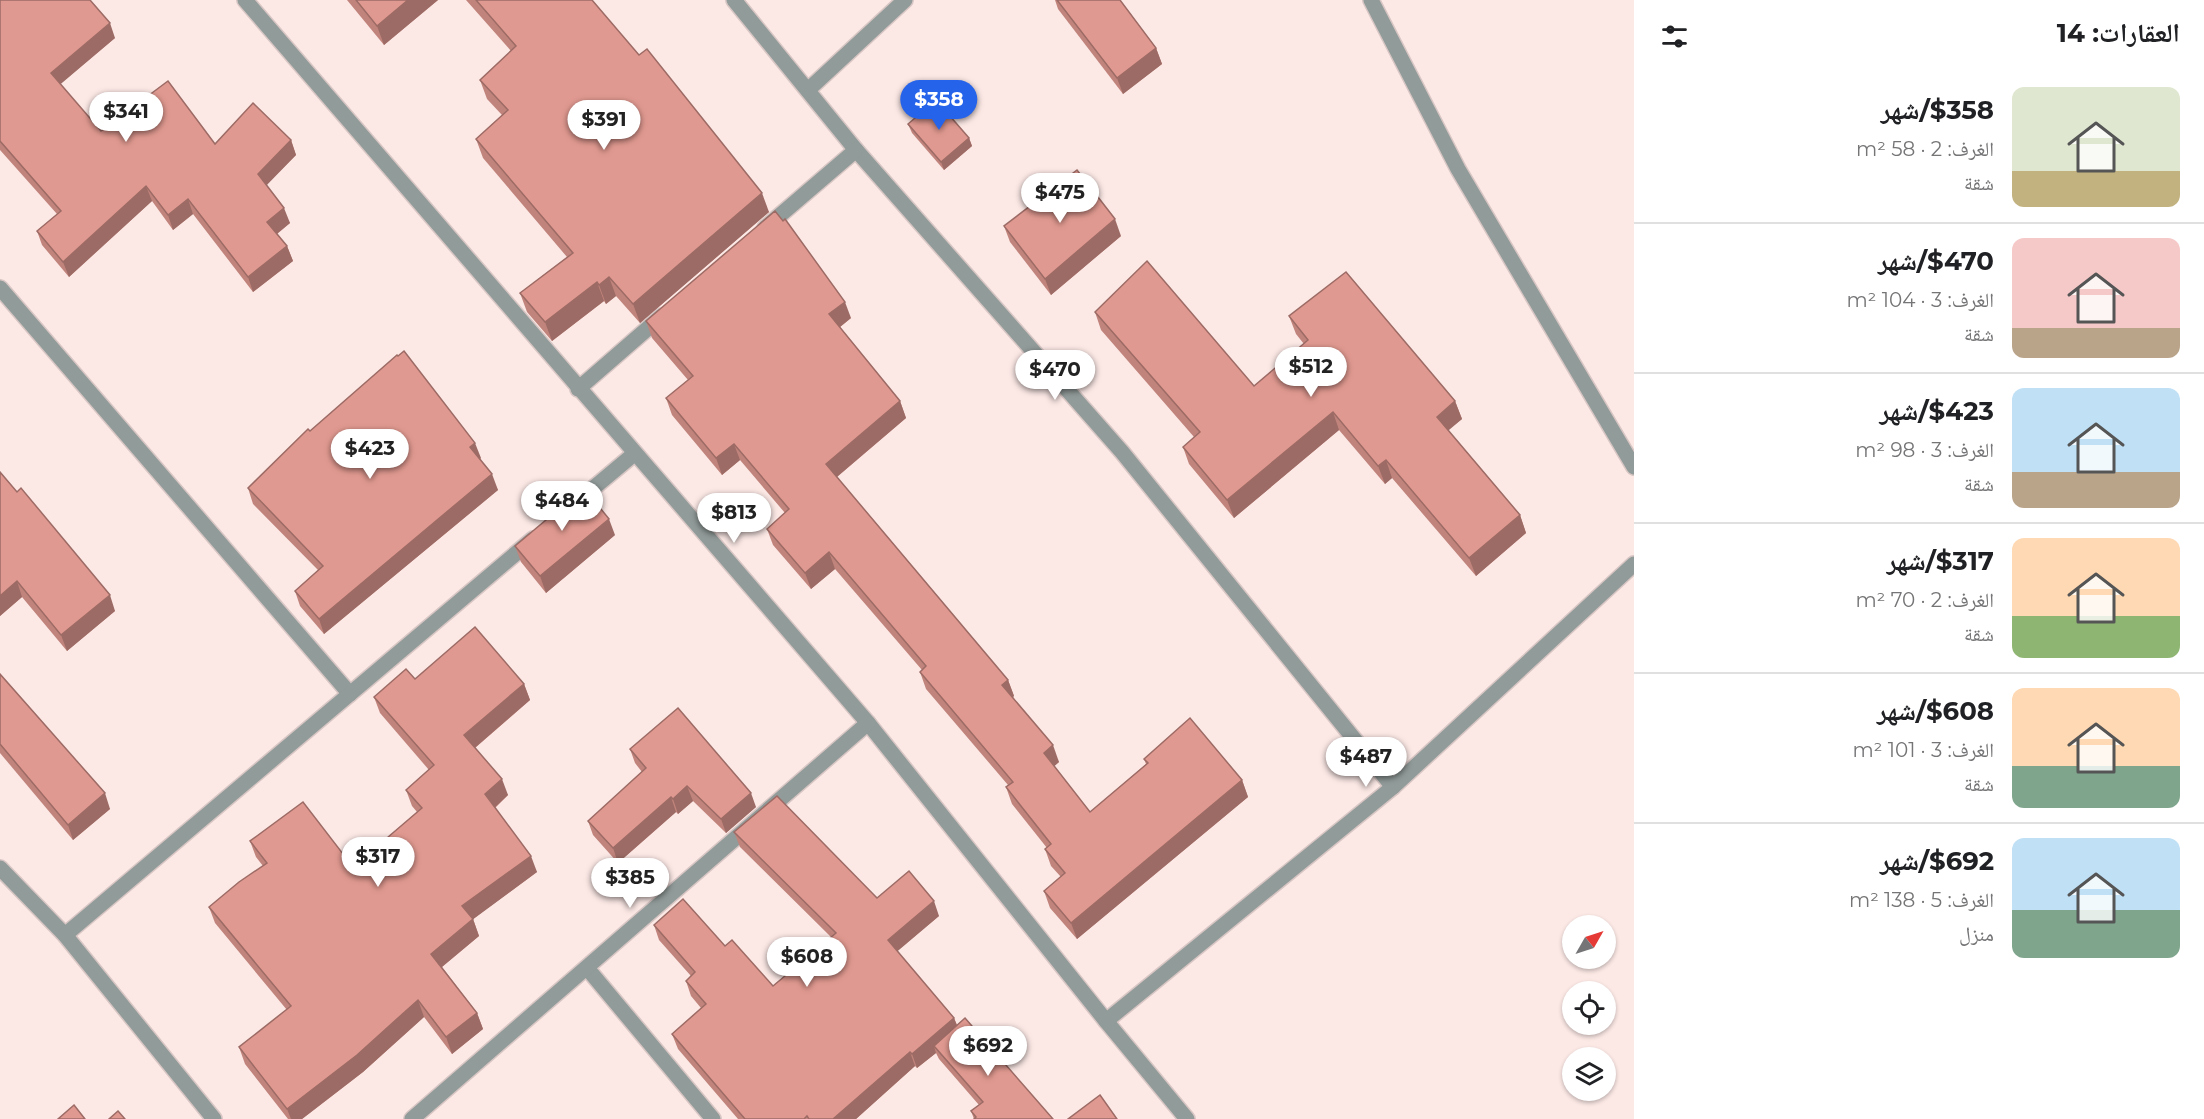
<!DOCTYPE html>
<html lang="ar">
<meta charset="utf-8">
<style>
body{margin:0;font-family:Montserrat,"Noto Naskh Arabic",sans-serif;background:#f2f2f2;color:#202124;direction:rtl;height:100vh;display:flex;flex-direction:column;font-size:22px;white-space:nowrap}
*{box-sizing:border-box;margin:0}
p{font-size:20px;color:#757577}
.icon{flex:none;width:33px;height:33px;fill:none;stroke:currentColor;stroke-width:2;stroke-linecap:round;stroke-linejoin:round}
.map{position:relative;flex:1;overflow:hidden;direction:ltr}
.side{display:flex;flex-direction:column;background:#fff;width:570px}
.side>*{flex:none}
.needle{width:39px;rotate:51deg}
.controls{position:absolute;left:1562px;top:915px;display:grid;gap:12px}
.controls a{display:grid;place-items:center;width:54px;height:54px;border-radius:50%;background:#fff;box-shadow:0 2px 4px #0004;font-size:30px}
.price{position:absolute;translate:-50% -51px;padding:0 14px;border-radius:21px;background:#fff;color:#222;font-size:20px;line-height:39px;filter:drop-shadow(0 2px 3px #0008)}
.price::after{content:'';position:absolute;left:50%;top:36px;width:18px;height:14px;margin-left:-9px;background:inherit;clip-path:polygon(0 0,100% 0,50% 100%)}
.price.active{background:#2563eb;color:#fff}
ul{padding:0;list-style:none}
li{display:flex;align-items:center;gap:18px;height:150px;padding:0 24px}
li+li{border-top:2px solid #e0e0e0}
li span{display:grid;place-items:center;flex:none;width:168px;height:120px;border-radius:12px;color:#555}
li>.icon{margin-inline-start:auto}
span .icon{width:72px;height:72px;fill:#fffc;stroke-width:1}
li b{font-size:26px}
h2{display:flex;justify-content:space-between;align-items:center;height:72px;padding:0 24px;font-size:26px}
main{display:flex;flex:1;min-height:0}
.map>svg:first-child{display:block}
</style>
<main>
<section class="side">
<h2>العقارات: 14<svg class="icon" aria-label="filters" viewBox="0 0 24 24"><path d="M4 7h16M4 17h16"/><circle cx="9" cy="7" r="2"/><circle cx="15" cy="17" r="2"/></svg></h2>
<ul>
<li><span style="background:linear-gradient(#dfe7d0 70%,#c2b280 0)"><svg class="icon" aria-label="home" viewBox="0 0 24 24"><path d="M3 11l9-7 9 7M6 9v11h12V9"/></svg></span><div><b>$358/شهر</b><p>الغرف: 2 · 58 m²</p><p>شقة</p></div></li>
<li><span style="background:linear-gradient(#f6c9c9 75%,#b9a48a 0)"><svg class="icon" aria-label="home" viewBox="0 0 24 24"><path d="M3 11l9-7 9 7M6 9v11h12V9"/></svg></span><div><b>$470/شهر</b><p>الغرف: 3 · 104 m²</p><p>شقة</p></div></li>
<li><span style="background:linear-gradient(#bfe0f5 70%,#b9a48a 0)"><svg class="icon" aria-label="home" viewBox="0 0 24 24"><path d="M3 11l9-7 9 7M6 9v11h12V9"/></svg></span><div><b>$423/شهر</b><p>الغرف: 3 · 98 m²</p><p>شقة</p></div></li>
<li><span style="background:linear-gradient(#ffd9b3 65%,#8fb573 0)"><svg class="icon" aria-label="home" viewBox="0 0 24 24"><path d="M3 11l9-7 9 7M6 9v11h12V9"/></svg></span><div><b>$317/شهر</b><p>الغرف: 2 · 70 m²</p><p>شقة</p></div></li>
<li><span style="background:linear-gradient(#ffd9b3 65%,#7fa58c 0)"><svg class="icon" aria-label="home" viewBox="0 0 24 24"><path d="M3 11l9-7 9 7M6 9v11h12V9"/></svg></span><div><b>$608/شهر</b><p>الغرف: 3 · 101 m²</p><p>شقة</p></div></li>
<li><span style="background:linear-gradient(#bfe0f5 60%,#7fa58c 0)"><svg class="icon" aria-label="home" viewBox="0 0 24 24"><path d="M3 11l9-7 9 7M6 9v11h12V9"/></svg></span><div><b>$692/شهر</b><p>الغرف: 5 · 138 m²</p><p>منزل</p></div></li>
</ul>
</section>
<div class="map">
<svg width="1634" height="1119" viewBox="0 0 1634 1119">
<rect width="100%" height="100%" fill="#fce9e6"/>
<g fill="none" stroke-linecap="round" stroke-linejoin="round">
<g stroke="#d7c6c4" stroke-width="18">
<g id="street">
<path d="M245,0L868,723L1106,1021L1187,1119"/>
<path d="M734,0L856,150L1122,452L1393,787"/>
<path d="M1371,0L1458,169L1634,467"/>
<path d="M808,90L905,0"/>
<path d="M765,228L856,150"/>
<path d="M0,288L350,694"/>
<path d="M578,389L662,316"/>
<path d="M572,506L634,454"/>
<path d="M0,868L65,935L214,1119"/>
<path d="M65,935L533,539"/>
<path d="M587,968L713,1119"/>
<path d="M1106,1021L1393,787L1634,564"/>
<path d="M412,1119L868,723"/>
</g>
</g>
<use href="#street" stroke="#919b99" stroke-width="15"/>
</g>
<g fill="#c1847c">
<path d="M0,0L115,38L60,84L101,131L215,144L291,140L296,155L266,185L290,223L277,234L287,246L293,261L253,292L193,214L173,230L152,201L69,277L42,245L37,231L57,214L0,150Z"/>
<path d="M347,0H438L384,45Z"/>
<path d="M466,0H592L769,212L640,323L616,296L606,304L604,301L552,341L527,312L520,293L567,257L483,158L476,139L502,115L487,99L480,80L511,51Z"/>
<path d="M1055,0H1120L1156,48L1162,64L1123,94L1058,9Z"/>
<path d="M908,124L969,138L972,146L944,170L912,133Z"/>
<path d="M1004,226L1121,236L1051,295L1010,242Z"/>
<path d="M1095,312L1254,386L1304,344L1296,334L1289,316L1455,401L1462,419L1448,430L1520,515L1526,533L1476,576L1392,478L1385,484L1339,430L1234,518L1189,464L1183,447L1194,437L1101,330Z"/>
<path d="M851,318L840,327L900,401L906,418L837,477L1008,680L1014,696L1013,697L1059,762L1054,766L1090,812L1146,764L1144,759L1242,780L1248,797L1077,939L1050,908L1044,891L1061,877L1051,866L1045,849L1047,848L1012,804L1006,787L1008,785L926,689L920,672L922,670L835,569L811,589L773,545L767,529L785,513L740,460L722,475L672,415L666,398L688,380L652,338L646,321Z"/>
<path d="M310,431L481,458L480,459L498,490L324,634L300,606L295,591L318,570L253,504L248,488Z"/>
<path d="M0,472L115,611L67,651L22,597L0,616Z"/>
<path d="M615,535L546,593L521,562L515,546Z"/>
<path d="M0,674L110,809L73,840L0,753Z"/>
<path d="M524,684L530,700L475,748L508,795L495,808L537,872L473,919L479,936L442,967L477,1013L483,1029L452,1054L424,1017L363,1072L302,1119H288L245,1064L239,1047L287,1010L215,923L209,907L263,866L256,857L250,841L353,867L417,812L412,806L406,790L429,770L380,713L374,697Z"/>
<path d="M630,749L756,807L726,833L693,801L678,814L676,812L618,863L593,835L588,821L642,772L635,763Z"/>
<path d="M734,832L877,898L939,916L897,951L954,1018L957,1025L1053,1119H974L971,1111L979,1105L939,1059L936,1053L917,1068L915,1066L856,1119H738L678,1049L672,1034L701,1008L691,996L686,981L691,976L659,940L654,925L725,946L773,986L831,937L740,847Z"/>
</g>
<g fill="#9d6b65">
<path d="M408,0H438L384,45L377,26Z"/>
<path d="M110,23L115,38L56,88L51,73Z"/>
<path d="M1156,48L1162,64L1123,94L1117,78Z"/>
<path d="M969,138L972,146L944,170L941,162Z"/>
<path d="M291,140L296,155L263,189L258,174Z"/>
<path d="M146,186L152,201L69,277L63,262Z"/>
<path d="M762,193L769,212L640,323L633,304Z"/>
<path d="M188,199L193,214L173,230L168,215Z"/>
<path d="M284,208L290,223L273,237L267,222Z"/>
<path d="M1115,219L1121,236L1051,295L1045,279Z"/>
<path d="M287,246L293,261L253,292L248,277Z"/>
<path d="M609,277L616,296L606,304L599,285Z"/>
<path d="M597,282L604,301L552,341L545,322Z"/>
<path d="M845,302L851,318L835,331L829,314Z"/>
<path d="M900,401L906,418L832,481L826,464Z"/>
<path d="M1455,401L1462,419L1443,435L1437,417Z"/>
<path d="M1333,412L1339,430L1234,518L1227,500Z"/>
<path d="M475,443L481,458L476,462L470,447Z"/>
<path d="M734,444L740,460L722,475L716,458Z"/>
<path d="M1386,460L1392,478L1385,484L1378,466Z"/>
<path d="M492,474L498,490L324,634L319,619Z"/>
<path d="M1520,515L1526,533L1476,576L1469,558Z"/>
<path d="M609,519L615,535L546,593L540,576Z"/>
<path d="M829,552L835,569L811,589L805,573Z"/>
<path d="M17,581L22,597L0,616V596Z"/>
<path d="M110,595L115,611L67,651L61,635Z"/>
<path d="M1008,680L1014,696L1008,701L1002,685Z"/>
<path d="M524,684L530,700L470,752L464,735Z"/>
<path d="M1053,745L1059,762L1050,770L1044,753Z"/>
<path d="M502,779L508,795L491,811L485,794Z"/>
<path d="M1242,780L1248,797L1077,939L1071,923Z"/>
<path d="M687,786L693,801L678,814L673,799Z"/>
<path d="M105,793L110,809L73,840L68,825Z"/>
<path d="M751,793L756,807L726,833L721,819Z"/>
<path d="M671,797L676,812L618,863L613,848Z"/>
<path d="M531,856L537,872L468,923L462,906Z"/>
<path d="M934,901L939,916L893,955L888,940Z"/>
<path d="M473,919L479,936L437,971L431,954Z"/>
<path d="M418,1000L424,1017L363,1072L302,1119H291L287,1109Z"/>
<path d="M477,1013L483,1029L452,1054L446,1037Z"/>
<path d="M954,1018L960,1033L934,1046L936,1053L917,1068L912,1054Z"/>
<path d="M910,1052L915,1066L856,1119H833Z"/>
</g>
<g fill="#e09990" stroke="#9d6b65" stroke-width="1.5">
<path d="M0,0H90L110,23L51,73L101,131L168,81L215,144L253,103L291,140L258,174L284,208L267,222L287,246L248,277L188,199L168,215L146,186L63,262L37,231L61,211L0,141Z"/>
<path d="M356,0H408L377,26Z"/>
<path d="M476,0H592L639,55L647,49L762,193L633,304L609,277L599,285L597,282L545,322L520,293L573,253L476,139L508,110L480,80L516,46Z"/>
<path d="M1057,0H1120L1156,48L1117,78Z"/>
<path d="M936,100L969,138L941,162L908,124Z"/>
<path d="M1077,170L1115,219L1045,279L1004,226Z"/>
<path d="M775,211L783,221L785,219L845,302L829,314L900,401L826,464L1008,680L1002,685L1053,745L1044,753L1090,812L1148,763L1144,759L1190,718L1242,780L1071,923L1044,891L1065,873L1045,849L1051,844L1006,787L1013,782L920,672L926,666L829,552L805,573L767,529L789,509L734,444L716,458L666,398L693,376L646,321Z"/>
<path d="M1147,261L1254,386L1308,340L1289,316L1346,272L1455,401L1437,417L1520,515L1469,558L1386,460L1378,466L1333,412L1227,500L1183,447L1200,432L1095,312Z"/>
<path d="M404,351L475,443L470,447L492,474L319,619L295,591L323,566L248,488L308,429L310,431L397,355L398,356Z"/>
<path d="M0,472L17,492L21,488L110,595L61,635L17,581L0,596Z"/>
<path d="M584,488L609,519L540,576L515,546Z"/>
<path d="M475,627L524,684L464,735L502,779L485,794L531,856L462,906L473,919L431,954L477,1013L446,1037L418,1000L357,1055L287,1109L239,1047L291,1006L209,907L239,882L267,863L250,841L303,802L353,867L422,808L406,790L434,765L374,697L406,669L415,679Z"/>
<path d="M0,674L105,793L68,825L0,744Z"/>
<path d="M678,708L751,793L721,819L687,786L673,799L671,797L613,848L588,821L646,768L630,749Z"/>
<path d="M777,796L877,898L909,871L934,901L888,940L954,1018L912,1054L910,1052L833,1119H809L807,1116L804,1119H745L672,1034L706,1004L686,981L695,972L654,925L683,899L725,946L732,940L773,986L836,933L734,832Z"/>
<path d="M965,1018L1053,1119H974L976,1117L971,1111L983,1102L934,1046Z"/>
<path d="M1100,1095L1117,1119H1068Z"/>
<path d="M74,1105L85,1119H58Z"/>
<path d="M118,1111L125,1119H109Z"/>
</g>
</svg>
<div class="controls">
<a><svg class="needle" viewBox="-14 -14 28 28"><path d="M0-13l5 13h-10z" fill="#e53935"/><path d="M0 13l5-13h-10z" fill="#757577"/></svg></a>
<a><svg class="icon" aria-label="locate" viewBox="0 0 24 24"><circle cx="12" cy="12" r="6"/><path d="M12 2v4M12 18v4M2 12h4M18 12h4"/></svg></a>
<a><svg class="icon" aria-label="layers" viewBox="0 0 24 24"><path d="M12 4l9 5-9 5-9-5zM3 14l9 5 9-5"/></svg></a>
</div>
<b class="price active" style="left:939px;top:131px">$358</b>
<b class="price" style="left:126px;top:143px">$341</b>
<b class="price" style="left:604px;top:151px">$391</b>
<b class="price" style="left:1060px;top:224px">$475</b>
<b class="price" style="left:1311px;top:398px">$512</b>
<b class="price" style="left:1055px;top:401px">$470</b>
<b class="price" style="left:370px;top:480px">$423</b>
<b class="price" style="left:562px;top:532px">$484</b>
<b class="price" style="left:734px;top:544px">$813</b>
<b class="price" style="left:1366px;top:788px">$487</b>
<b class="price" style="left:378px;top:888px">$317</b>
<b class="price" style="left:630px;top:909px">$385</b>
<b class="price" style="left:807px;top:988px">$608</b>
<b class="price" style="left:988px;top:1077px">$692</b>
</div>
</main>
